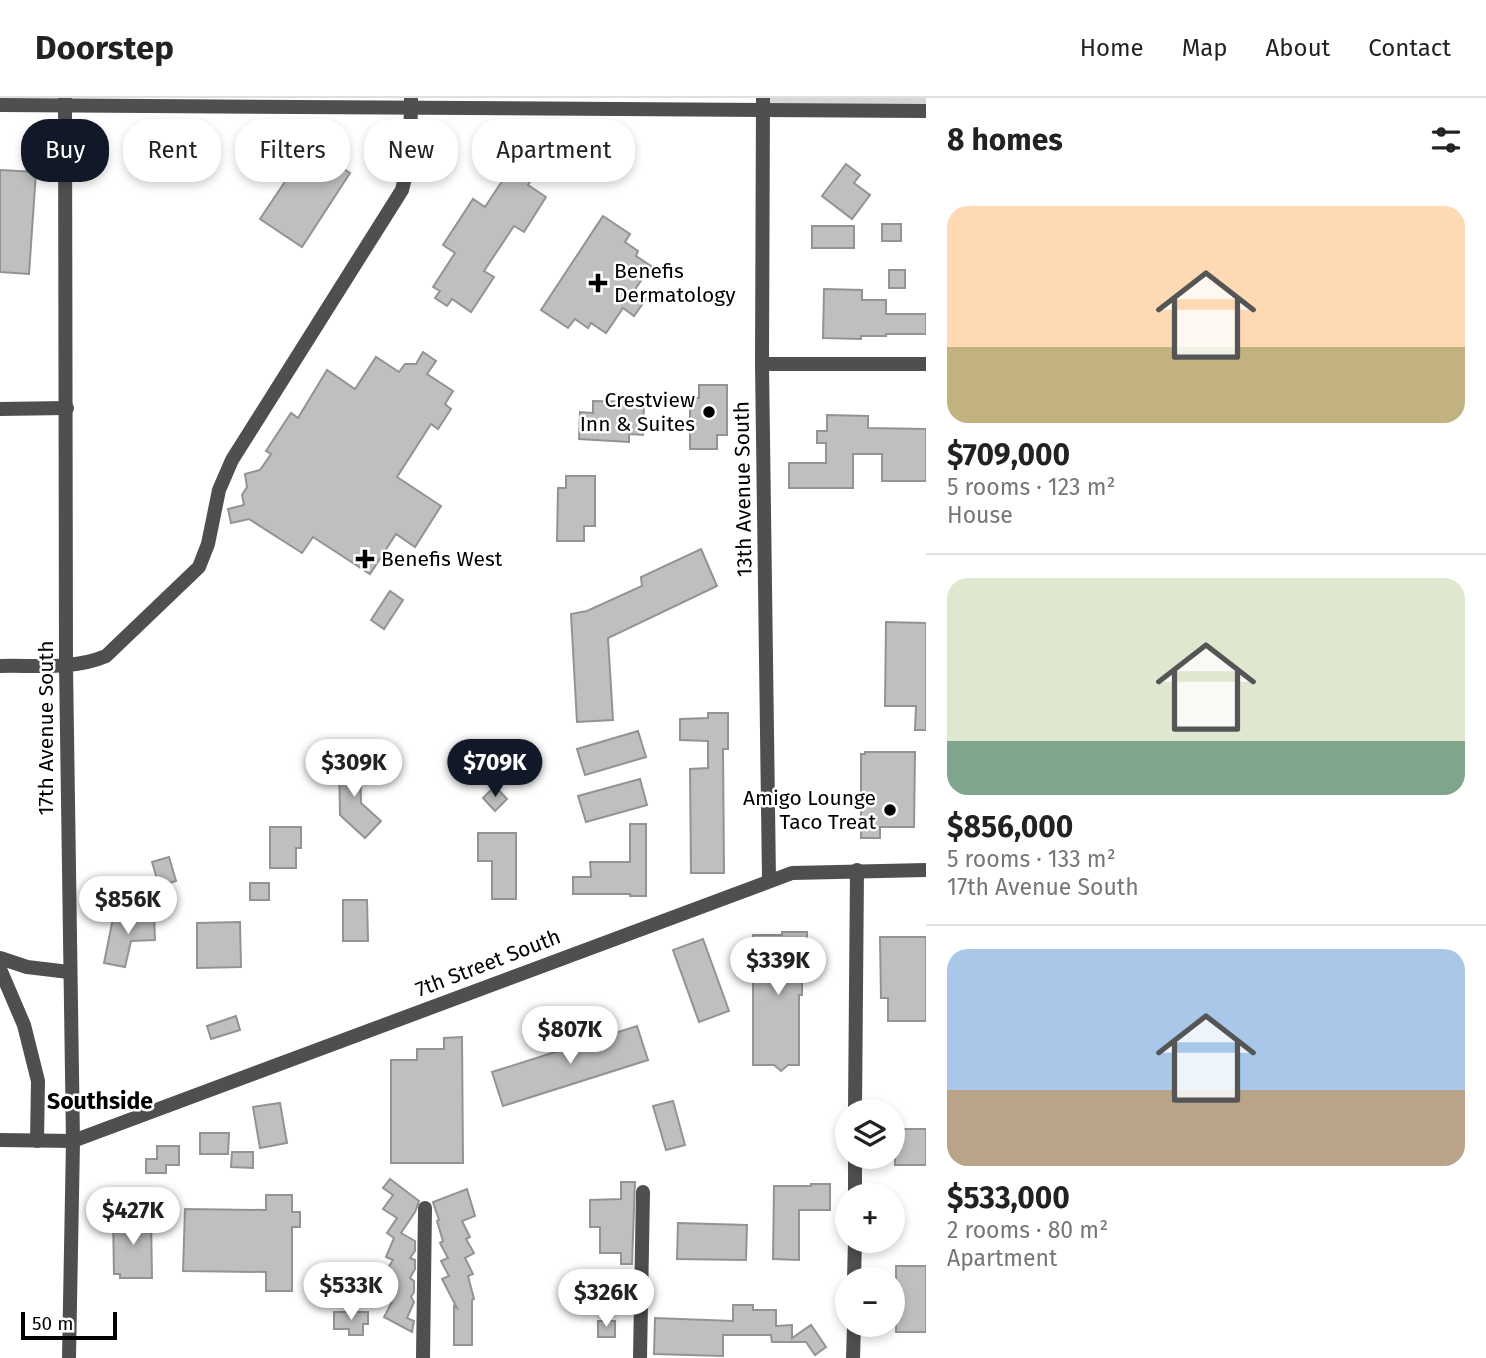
<!DOCTYPE html>
<meta charset="utf-8">
<style>
body{margin:0;font-family:"Fira Sans",sans-serif;background:#f2f2f2;color:#222;height:100vh;display:flex;flex-direction:column;font-size:26px;white-space:nowrap}
*{box-sizing:border-box;margin:0}
p{font-size:23px;color:#767676}
.icon{flex:none;width:38px;height:38px;fill:none;stroke:currentColor;stroke-width:2;stroke-linecap:round;stroke-linejoin:round}
.map{position:relative;flex:1;overflow:hidden}
.drawer{display:flex;flex-direction:column;background:#fff;width:560px}
.drawer>*{flex:none}
.banner{position:absolute;left:21px;top:21px;width:665px;height:63px;display:flex;gap:14px}
.buttons{position:absolute;left:835px;top:1001px;display:grid;gap:14px}
.buttons a{display:grid;place-items:center;width:70px;height:70px;border-radius:50%;background:#fff;box-shadow:0 4px 10px #0003;font-size:35px}
.scale{position:absolute;left:21px;bottom:18px;width:96px;box-sizing:border-box;padding-left:7px;border:4px solid #000;border-top:0;font-size:19px;line-height:24px;white-space:nowrap;color:#000;-webkit-text-stroke:5px #fff;paint-order:stroke}
.price{position:absolute;translate:-50% -60px;padding:0 16px;border-radius:24px;background:#fff;color:#222;font-size:23px;line-height:46px;filter:drop-shadow(0 2px 4px #0008)}
.price::after{content:'';position:absolute;left:50%;top:42px;width:21px;height:16px;margin-left:-10px;background:inherit;clip-path:polygon(0 0,100% 0,50% 100%)}
.price.active{background:#111827;color:#fff}
ul{padding:0;list-style:none}
li{display:grid;align-content:center;gap:14px;height:371px;padding:0 21px}
li+li{border-top:2px solid #e0e0e0}
li span{display:grid;place-items:center;height:217px;border-radius:21px;color:#555}
li>.icon{margin-inline-start:auto}
span .icon{width:126px;height:126px;fill:#fffc;stroke-width:1}
li b{font-size:30px}
h2{display:flex;justify-content:space-between;align-items:center;height:84px;padding:0 21px;font-size:30px}
.chip{padding:0 24px;border-radius:28px;background:#fff;box-shadow:0 4px 10px #0003;font-size:24px;line-height:63px}
.chip.active{background:#111827;color:#fff}
header{display:flex;align-items:center;gap:42px;box-sizing:border-box;height:98px;padding:0 35px;background:#fff;border-bottom:2px solid #e0e0e0}
header strong{font-size:33px}
nav{display:flex;gap:38px;margin-inline-start:auto;font-size:24px}
main{display:flex;flex:1;min-height:0}
.map>svg:first-child{display:block}
</style>
<header>
<strong>Doorstep</strong>
<nav><a>Home</a><a>Map</a><a>About</a><a>Contact</a></nav>
</header>
<main>
<div class="map">
<svg width="926" height="1260" viewBox="0 0 926 1260">
<rect width="100%" height="100%" fill="#fff"/>
<path fill="#d6d6d6" d="M763,0H926V13L763,12Z"/>
<g fill="#bfbfbf" stroke="#939393" stroke-width="2">
<path d="M309,48L350,75L302,149L260,121Z"/>
<path d="M846,66L860,77L854,85L870,97L852,121L822,98Z"/>
<path d="M0,72L36,74L29,176L0,174Z"/>
<path d="M508,74L516,79L519,74L531,82L528,87L546,99L524,134L514,128L484,173L494,179L471,214L452,201L447,208L435,200L440,193L433,189L455,155L443,147L473,101L485,109Z"/>
<path d="M603,118L630,136L625,144L638,153L636,158L651,168L634,193L646,201L634,218L623,210L606,235L591,225L588,230L575,221L568,230L541,212Z"/>
<rect x="882" y="126" width="19" height="17"/>
<rect x="812" y="128" width="42" height="22"/>
<rect x="889" y="172" width="16" height="18"/>
<path d="M824,191L862,192V202H886V216H926V236H886V238H861V241L823,240Z"/>
<path d="M423,254L436,263L427,276L453,293L445,306L451,311L438,331L431,326L397,379L441,408L415,449L396,436L370,476L313,439L302,455L249,421L231,425L228,411L244,407L242,397L247,389L245,376L260,372L271,356L266,353L291,315L298,320L327,272L355,291L376,259L399,274L405,266H416Z"/>
<path d="M699,287H727V337H717V351H690V300H699Z"/>
<path d="M593,303L644,304L643,337L629,336V344L579,341L580,314L593,315Z"/>
<path d="M827,317L868,318V330L926,331V383H882V356H853V390H789V365H826V345H817V333H827Z"/>
<path d="M566,378H595V428H584V443H557L558,390H566Z"/>
<path d="M701,451L717,488L608,540L613,622L577,624L571,516L587,513L642,488L641,479Z"/>
<path d="M390,493L403,502L384,531L371,522Z"/>
<path d="M886,524L926,525V632H915L916,608H885Z"/>
<path d="M708,615H728V651H723L724,775H691L690,671L708,670V643L680,642V621L708,620Z"/>
<path d="M638,633L646,659L585,677L577,651Z"/>
<path d="M865,654H915L914,729H880V740H861V656H865Z"/>
<path d="M339,662H360L361,705L381,723L365,740L340,717Z"/>
<path d="M640,681L647,707L586,724L578,698Z"/>
<path d="M495,688L507,701L495,713L483,700Z"/>
<path d="M630,726H646V798H630V796H573V779H591L590,764H630Z"/>
<path d="M270,729H301V750H296V770H270Z"/>
<path d="M478,735H516V801H492V763H478Z"/>
<path d="M169,759L176,783L159,788L152,764Z"/>
<rect x="250" y="785" width="19" height="17"/>
<path d="M343,802H367L368,843H343Z"/>
<path d="M114,815L137,820V816H154L155,842L131,843L125,869L104,865Z"/>
<path d="M240,824L241,869L197,870V825Z"/>
<path d="M782,834H807V859H805V878H802V897H799V967H788L781,973L774,967H753V837H782Z"/>
<path d="M880,839H926V923H888V900H881Z"/>
<path d="M703,841L729,913L699,924L673,852Z"/>
<path d="M236,918L240,932L211,941L207,928Z"/>
<path d="M637,928L648,962L503,1008L492,974Z"/>
<path d="M462,939L463,1065H391V962H417V951H444V940Z"/>
<path d="M673,1003L685,1047L666,1052L653,1008Z"/>
<path d="M280,1005L287,1045L260,1050L253,1009Z"/>
<rect x="895" y="1031" width="31" height="36"/>
<path d="M200,1035H229L228,1056H200Z"/>
<path d="M157,1048H179V1067H166V1075H146V1061H157Z"/>
<path d="M232,1054H253V1070L231,1069Z"/>
<path d="M390,1081L419,1103L415,1114L401,1135L415,1143V1153L410,1160L415,1162V1171L410,1180L414,1183V1194L411,1199L414,1204L407,1220L414,1223L412,1234L384,1219L392,1204L383,1200L391,1181L384,1176L393,1162L386,1159L394,1140L387,1135L397,1120L383,1111L393,1097L383,1090Z"/>
<path d="M621,1084H635L632,1166H621V1155H600V1129H590V1102L621,1101Z"/>
<path d="M811,1086H830V1112H799V1162L773,1161L774,1088H811Z"/>
<path d="M467,1091L475,1118L462,1123L470,1139L466,1141L474,1155L465,1160L473,1176L468,1178L474,1201L472,1202V1247H454V1208L457,1210L442,1181L449,1178L441,1163L448,1160L440,1145L443,1143L437,1123L439,1122L433,1104Z"/>
<path d="M266,1097H292V1114H300V1129H292V1193H266V1174L183,1173L185,1111L266,1112Z"/>
<path d="M113,1119H151L152,1180H120V1176H114Z"/>
<path d="M678,1125L747,1127L746,1162L677,1161Z"/>
<rect x="896" y="1168" width="30" height="66"/>
<path d="M733,1207H753V1212H776V1228L792,1227V1240L811,1227L826,1249L815,1257L806,1244H772L771,1237H723V1258L654,1256L655,1220L733,1223Z"/>
<path d="M334,1214H368V1226H363V1237H349V1231H334Z"/>
<rect x="598" y="1223" width="17" height="16"/>
</g>
<g fill="none" stroke-linecap="round" stroke-linejoin="round">
<g stroke="#4f4f4f" stroke-width="14">
<path d="M65,0L66,567L73,1043L69,1260"/>
<path d="M763,0L762,266L769,782"/>
<path d="M0,7L926,13"/>
<path d="M762,266H926"/>
<path d="M0,311L67,310"/>
<path d="M0,568C35,567 73,572 106,558L199,469L208,446L219,392L232,362L402,92L410,60L411,0"/>
<path d="M0,860L27,869L69,874"/>
<path d="M0,871L24,927L38,983L37,1043"/>
<path d="M855,1013L857,772"/>
<path d="M0,1042L73,1043L792,775L926,772"/>
<path d="M855,1097V1059"/>
<path d="M854,1181L855,1143"/>
<path d="M423,1260L425,1110"/>
<path d="M640,1260L643,1094"/>
<path d="M853,1260L854,1227"/>
</g>
</g>
<g fill="#000" stroke="#fff" stroke-width="2.5">
<path d="M594.5 174.5h7v7h7v7h-7v7h-7v-7h-7v-7h7z"/>
<circle cx="709" cy="314" r="7"/>
<path d="M361.5 450.5h7v7h7v7h-7v7h-7v-7h-7v-7h7z"/>
<circle cx="890" cy="712" r="7"/>
</g>
<g text-anchor="middle" stroke-width="5" stroke-linejoin="round" paint-order="stroke">
<g font-size="21" fill="#000" stroke="#fff" text-anchor="start">
<text x="614" y="180">Benefis<tspan x="614" dy="24">Dermatology</tspan></text>
<text x="695" y="309" text-anchor="end">Crestview<tspan x="695" dy="24">Inn &amp; Suites</tspan></text>
<text x="381" y="468">Benefis West</text>
<text x="876" y="707" text-anchor="end">Amigo Lounge<tspan x="876" dy="24">Taco Treat</tspan></text>
</g>
<g font-size="21" fill="#000" stroke="#fff">
<text transform="translate(743 391) rotate(-91)" y="7">13th Avenue South</text>
<text transform="translate(46 630) rotate(-90)" y="7">17th Avenue South</text>
<text transform="translate(488 865) rotate(-21)" y="7">7th Street South</text>
</g>
<g font-size="23" font-weight="bold" fill="#000" stroke="#fff">
<text x="100" y="1011">Southside</text>
</g>
</g>
</svg>
<div class="buttons">
<a><svg class="icon" aria-label="layers" viewBox="0 0 24 24"><path d="M12 4l9 5-9 5-9-5zM3 14l9 5 9-5"/></svg></a>
<a>+</a>
<a>−</a>
</div>
<div class="scale">50 m</div>
<b class="price" style="left:354px;top:701px">$309K</b>
<b class="price active" style="left:495px;top:701px">$709K</b>
<b class="price" style="left:128px;top:838px">$856K</b>
<b class="price" style="left:778px;top:899px">$339K</b>
<b class="price" style="left:570px;top:968px">$807K</b>
<b class="price" style="left:133px;top:1149px">$427K</b>
<b class="price" style="left:351px;top:1224px">$533K</b>
<b class="price" style="left:606px;top:1231px">$326K</b>
<div class="banner">
<a class="chip active">Buy</a>
<a class="chip">Rent</a>
<a class="chip">Filters</a>
<a class="chip">New</a>
<a class="chip">Apartment</a>
</div>
</div>
<section class="drawer">
<h2>8 homes<svg class="icon" aria-label="filters" viewBox="0 0 24 24"><path d="M4 7h16M4 17h16"/><circle cx="9" cy="7" r="2"/><circle cx="15" cy="17" r="2"/></svg></h2>
<ul>
<li><span style="background:linear-gradient(#ffd9b3 65%,#c2b280 0)"><svg class="icon" aria-label="home" viewBox="0 0 24 24"><path d="M3 11l9-7 9 7M6 9v11h12V9"/></svg></span><div><b>$709,000</b><p>5 rooms · 123 m²</p><p>House</p></div></li>
<li><span style="background:linear-gradient(#dfe7d0 75%,#7fa58c 0)"><svg class="icon" aria-label="home" viewBox="0 0 24 24"><path d="M3 11l9-7 9 7M6 9v11h12V9"/></svg></span><div><b>$856,000</b><p>5 rooms · 133 m²</p><p>17th Avenue South</p></div></li>
<li><span style="background:linear-gradient(#a9c7e8 65%,#b9a48a 0)"><svg class="icon" aria-label="home" viewBox="0 0 24 24"><path d="M3 11l9-7 9 7M6 9v11h12V9"/></svg></span><div><b>$533,000</b><p>2 rooms · 80 m²</p><p>Apartment</p></div></li>
</ul>
</section>
</main>
